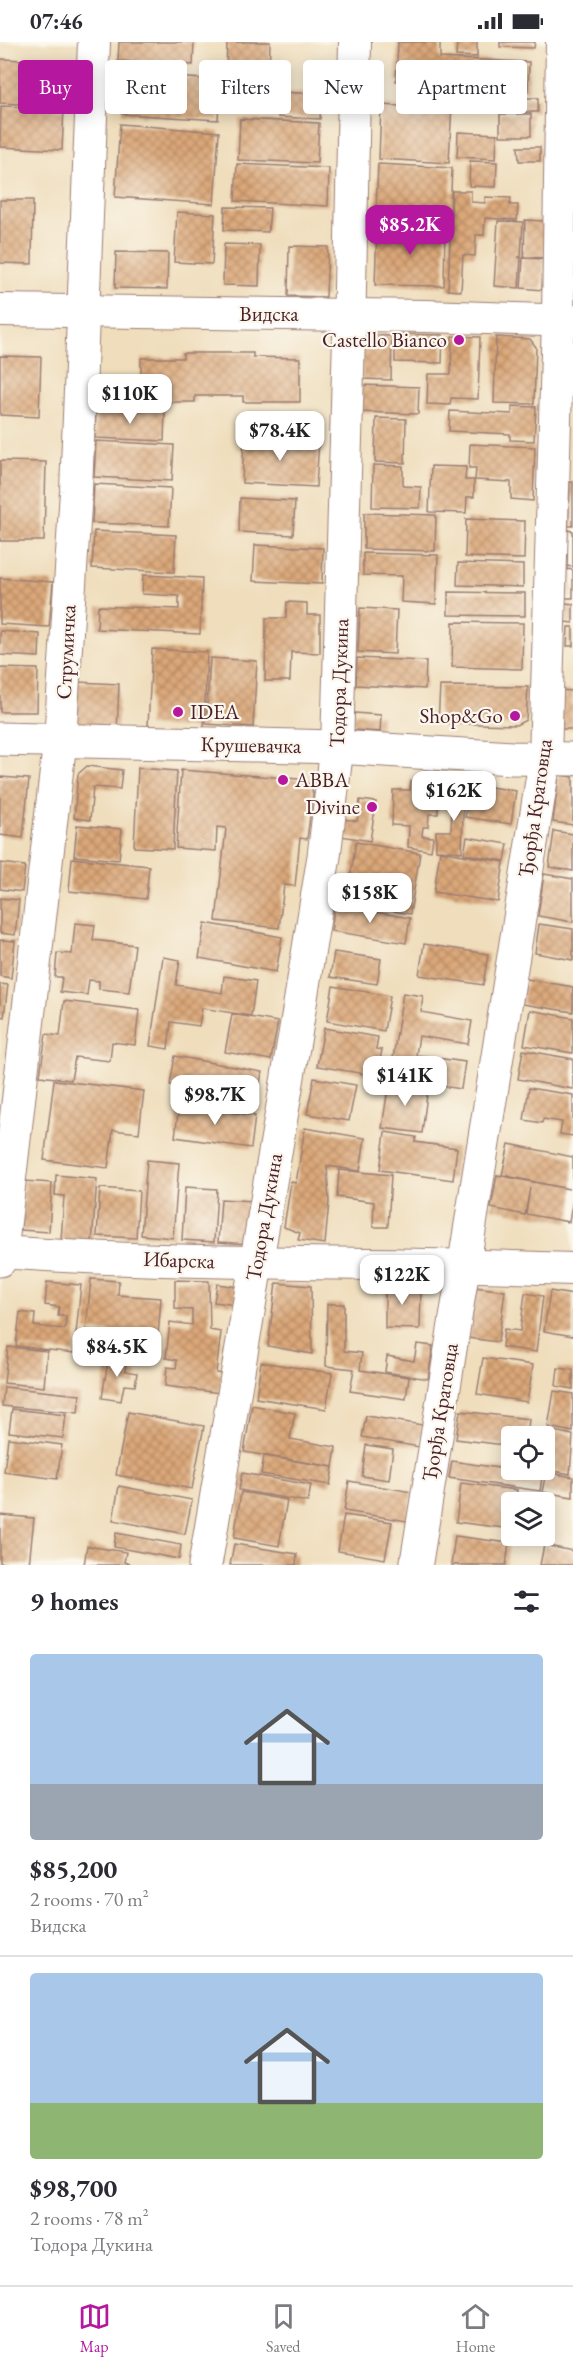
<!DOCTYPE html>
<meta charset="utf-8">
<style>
body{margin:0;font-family:"EB Garamond",serif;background:#f2f2f3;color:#2b2b33;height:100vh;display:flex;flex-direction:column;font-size:22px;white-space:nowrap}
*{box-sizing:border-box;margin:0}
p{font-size:20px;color:#7c7c81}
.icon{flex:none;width:33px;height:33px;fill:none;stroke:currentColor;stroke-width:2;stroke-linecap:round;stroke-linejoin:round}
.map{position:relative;height:1523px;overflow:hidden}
.details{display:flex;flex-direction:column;background:#fff;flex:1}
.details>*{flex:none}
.top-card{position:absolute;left:18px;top:18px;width:537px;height:54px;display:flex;gap:12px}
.buttons{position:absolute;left:501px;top:1384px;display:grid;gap:12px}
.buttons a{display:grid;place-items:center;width:54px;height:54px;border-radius:6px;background:#fff;box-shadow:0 3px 15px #0003;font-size:30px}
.price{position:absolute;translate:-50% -51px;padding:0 14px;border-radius:12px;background:#fff;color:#222;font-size:20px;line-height:39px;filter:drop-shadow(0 2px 3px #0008)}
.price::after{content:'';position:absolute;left:50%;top:36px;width:18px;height:14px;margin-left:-9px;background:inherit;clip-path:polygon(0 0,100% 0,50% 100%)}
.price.current{background:#b5179e;color:#fff}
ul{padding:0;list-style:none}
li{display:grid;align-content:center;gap:12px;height:318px;padding:0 30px}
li+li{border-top:2px solid #e1e1e2}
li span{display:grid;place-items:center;height:186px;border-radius:6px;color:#555}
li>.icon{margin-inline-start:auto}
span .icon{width:108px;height:108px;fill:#fffc;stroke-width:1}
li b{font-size:26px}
h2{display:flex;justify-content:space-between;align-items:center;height:72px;padding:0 30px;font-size:26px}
.pill{padding:0 21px;border-radius:6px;background:#fff;box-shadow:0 3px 15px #0003;font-size:21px;line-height:54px}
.pill.current{background:#b5179e;color:#fff}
.status{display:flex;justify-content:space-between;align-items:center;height:42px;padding:0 30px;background:#fff;direction:ltr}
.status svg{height:16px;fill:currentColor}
.tabs{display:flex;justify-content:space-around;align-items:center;height:84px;border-top:2px solid #e1e1e2;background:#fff;font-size:16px;color:#7c7c81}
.tabs a{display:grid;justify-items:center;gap:3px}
.tabs .current{color:#b5179e}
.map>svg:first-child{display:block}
</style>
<div class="status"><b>07:46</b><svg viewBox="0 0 49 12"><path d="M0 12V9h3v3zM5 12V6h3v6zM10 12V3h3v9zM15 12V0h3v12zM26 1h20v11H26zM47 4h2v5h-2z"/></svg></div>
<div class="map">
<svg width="573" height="1523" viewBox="0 0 573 1523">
<defs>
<pattern id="building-cross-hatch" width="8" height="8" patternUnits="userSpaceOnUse" patternTransform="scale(1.5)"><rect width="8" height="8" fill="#dba879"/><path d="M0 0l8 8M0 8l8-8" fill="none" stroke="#b48863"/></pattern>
</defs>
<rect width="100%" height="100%" fill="#fbf7ec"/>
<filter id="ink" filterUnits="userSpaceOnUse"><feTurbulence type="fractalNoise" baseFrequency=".0167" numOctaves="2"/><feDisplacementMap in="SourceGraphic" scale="12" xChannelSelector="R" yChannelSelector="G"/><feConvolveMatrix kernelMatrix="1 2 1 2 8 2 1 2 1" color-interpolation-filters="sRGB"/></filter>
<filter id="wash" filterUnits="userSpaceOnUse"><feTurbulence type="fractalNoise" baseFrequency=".008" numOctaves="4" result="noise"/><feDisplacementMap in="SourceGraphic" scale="24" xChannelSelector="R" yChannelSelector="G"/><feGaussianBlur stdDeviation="1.35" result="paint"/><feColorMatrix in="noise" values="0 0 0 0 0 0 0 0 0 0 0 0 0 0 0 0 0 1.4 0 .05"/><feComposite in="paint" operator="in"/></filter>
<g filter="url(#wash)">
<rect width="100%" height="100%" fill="#efddbb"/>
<g id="blocks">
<g fill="url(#building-cross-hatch)">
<path d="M119,0H194L193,23L118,19Z"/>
<path d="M227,0H270L269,33L226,32Z"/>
<path d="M398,0H440V16L529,20L528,49L495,47V42L453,40L449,121L379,117L381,63L437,66L438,41L396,39Z"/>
<path d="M457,0H477V15L456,14Z"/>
<path d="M500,0H535L534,6L500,5Z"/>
<path d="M0,17L53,19L50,64L0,61Z"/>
<path d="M125,32L220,38L218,78L122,72Z"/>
<path d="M279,50L321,52L320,77L278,75Z"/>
<rect x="516" y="56" width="22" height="14"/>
<path d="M1,64L64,67L62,108L0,105Z"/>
<rect x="500" y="72" width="31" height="22"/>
<path d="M240,77L319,81L317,121L238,118Z"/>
<path d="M120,82L219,90L214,162L115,155Z"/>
<path d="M458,90L497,92L496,117L457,115Z"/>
<path d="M518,105H540V119H519Z"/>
<path d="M470,119L497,120L496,145L469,144Z"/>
<path d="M237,122L329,126L328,164L235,159Z"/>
<path d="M378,122L452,126L450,172L376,168Z"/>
<path d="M452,149H471V160L485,161V155L511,156L510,163H518L517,178L485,176L484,193H476L475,214L463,213L461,249L448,248Z"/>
<path d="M0,158H33L32,222L0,221Z"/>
<path d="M225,165L270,166L268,190L224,188Z"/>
<path d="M177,170L215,172L212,222L174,220Z"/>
<path d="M525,178L545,179L544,216L524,215Z"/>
<path d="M498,179L523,180L521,215H518L521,216L519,246L494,244Z"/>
<path d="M377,184L445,186L444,244L375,243Z"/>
<path d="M224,202L260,203L259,244L223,243Z"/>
<path d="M289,204L328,205L326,255L288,254Z"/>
<path d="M116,210L168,211L167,247L115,246Z"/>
<path d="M523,216L544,217L542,248L521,246Z"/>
<path d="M395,292L443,293L442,321L395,320Z"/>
<path d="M363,293L392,294L391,338L362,337Z"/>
<path d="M452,294L480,295L478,357L451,356L450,363L427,362L428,332H451Z"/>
<path d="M496,295L530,297L536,305L534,362L494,361Z"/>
<path d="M183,311H253V315L300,316V360H243V354H195V360H141V316H183Z"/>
<path d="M0,314L41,315L39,375L0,373Z"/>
<path d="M361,343L419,345L418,372L360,370Z"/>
<path d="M512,364L536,365L534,399L510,398V392L449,389L450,369L512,372Z"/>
<path d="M96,367L165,369L164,399L95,396Z"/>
<path d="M376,376L406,377L405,421L375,420Z"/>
<path d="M244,395L319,399L316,445L242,441Z"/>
<path d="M96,399L174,403L172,439L94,435Z"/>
<path d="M470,402L535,405L533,459L511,457V440L475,438L476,426H469Z"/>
<path d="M0,419L46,420L44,499H0Z"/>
<path d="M373,423L403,424V444L421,445L420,466L372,465Z"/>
<path d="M431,424L466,425L465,438H474V455H467L466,471L429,470Z"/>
<path d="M570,440H573V484H568Z"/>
<path d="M94,442L171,446L169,484L92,481Z"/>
<path d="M240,456L295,459L293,493L239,490Z"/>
<path d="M364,471L436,473L435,509L364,507Z"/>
<path d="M466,477L525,479L524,517L465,515Z"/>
<path d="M567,488L573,489V525L566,524Z"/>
<path d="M94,489L176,493L174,530L92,526Z"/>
<path d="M255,503L323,506L322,542L253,539Z"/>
<path d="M363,511L438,513L436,562L401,560L402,534L363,533Z"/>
<path d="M458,521L523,523V545L457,543Z"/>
<path d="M566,527L573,528V556H565Z"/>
<path d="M143,533L202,536L200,592L97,587L98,564L179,567V554L142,552Z"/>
<path d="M0,536L53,540L49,585L0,582Z"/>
<path d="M448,550L525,551V574L448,573Z"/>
<path d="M287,560L307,561V573H320V611L291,610L290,639H265L266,576H286Z"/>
<path d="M565,561L573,562V581L565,580Z"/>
<path d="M360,566L397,568L395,612L358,610Z"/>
<path d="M453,580L523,581L522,627L452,625Z"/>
<path d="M568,585H573V604H567Z"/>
<path d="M0,589L40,592L39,615L0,613Z"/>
<path d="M152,607L207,610L204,687L148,684Z"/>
<path d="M210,616L257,619L253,685L206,682Z"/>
<path d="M357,616L426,619L425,647L356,643Z"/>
<path d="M0,626L38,627L37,670H0Z"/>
<path d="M77,640L119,642L117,690L74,687Z"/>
<path d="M440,644L528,645L526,678L516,683L438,681Z"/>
<path d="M559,648L573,649V687H558Z"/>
<path d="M354,671L381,673L380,690L353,688Z"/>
<path d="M87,724L122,728L120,747L93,745L90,778L74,776L78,732Z"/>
<path d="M138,726L177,729L173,807L134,805Z"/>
<path d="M181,728L299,737L311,743L313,752L307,797L300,796L295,844L284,843L279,886L216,879L226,786L217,785L216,809L176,806Z"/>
<path d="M559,733L573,735V783L553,780Z"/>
<path d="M0,735L29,737L23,796L0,793Z"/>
<path d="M453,737H464L462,810L436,808V789H451Z"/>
<path d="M411,739L430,740V752H438V772H429L428,785H423L422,794L433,795L431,809L408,805L409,784L392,783L393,748H410Z"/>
<path d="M471,742L516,749L511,782L465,775Z"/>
<path d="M360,758L376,760L370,799L341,794L344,777L357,779Z"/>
<path d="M77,783L122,787L119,818L74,814Z"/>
<path d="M554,789L573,792V829L549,825Z"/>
<path d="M467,795L508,802L505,819L464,812Z"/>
<path d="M356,800L420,811L410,872L346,861Z"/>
<path d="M440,809L504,820L498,860L434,850Z"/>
<path d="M72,816L149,824L146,857L69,849Z"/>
<path d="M1,821L25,824L22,850L0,847Z"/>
<path d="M544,832L573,837V880L538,874Z"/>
<path d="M0,856L19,858L15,893L0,891Z"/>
<path d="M335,863L410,876L406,901L331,889Z"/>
<path d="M75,881L95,883L93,898L135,903L129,950L99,947V939L89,938L87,953L60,950L62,935H55L57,911L72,912Z"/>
<path d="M205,881L282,895L276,930L199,916Z"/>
<path d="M539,882L573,887V918L535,911Z"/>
<path d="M0,898L15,899L11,936L0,934Z"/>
<path d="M424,902L488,912L483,943L419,933Z"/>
<path d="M334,910L381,917L377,942L330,935Z"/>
<path d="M163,915L180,918L176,943L222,951L224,934L256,939L251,974L202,966L199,984L171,980L168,1007L150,1004Z"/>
<path d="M527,937L573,945V970L522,962Z"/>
<path d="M0,942L8,943L4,975L0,974Z"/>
<path d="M333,944L390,954L384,989L327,979Z"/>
<path d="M403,951L423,954L421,970L472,979L468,1002L419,994L416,1013L465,1020L461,1047L390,1036Z"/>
<path d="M64,959L139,968L135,1003L112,1000L110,1019L75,1015L71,1038L40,1034L46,992L60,994Z"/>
<path d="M530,968L573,976V1011L524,1003Z"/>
<path d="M232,972L278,980L271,1018L225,1010Z"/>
<path d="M324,986L378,995L376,1007L382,1008L377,1034L317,1024Z"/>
<path d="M523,1008L573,1017V1047L518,1037Z"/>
<path d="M175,1014L262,1030L257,1059L170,1043Z"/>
<path d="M314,1036L356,1043L349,1079L307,1072Z"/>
<path d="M54,1038L144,1049L139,1091L113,1088L108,1126L44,1118Z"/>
<path d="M389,1039L428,1045L422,1091L382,1086Z"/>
<path d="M529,1046L573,1053V1094L560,1092L562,1080L543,1077L542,1081L524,1078Z"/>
<path d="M179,1063L255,1074L251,1106L175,1095Z"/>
<path d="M305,1086L365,1096L360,1129L327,1124L329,1160L325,1202L298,1198L300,1191L284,1185L291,1140L296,1141Z"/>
<path d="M385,1090L416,1095L415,1100L457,1106L453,1138L380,1128Z"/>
<path d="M509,1102L573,1115V1156L569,1180L526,1172L530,1146L525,1173L491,1166L497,1133L569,1147L502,1133Z"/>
<path d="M147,1118L179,1121L173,1196L141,1193Z"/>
<path d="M339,1128L391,1133L388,1185H373L374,1160L337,1155Z"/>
<path d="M56,1133L97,1137L92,1201L61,1199L64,1154L55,1153Z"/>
<path d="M24,1139L52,1141L49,1190L21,1188Z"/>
<path d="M185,1145L217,1147L214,1200L182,1198Z"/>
<path d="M100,1146L139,1149L136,1196L97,1194Z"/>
<path d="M221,1157L253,1159L250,1202L218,1200Z"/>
<path d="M91,1237L119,1239L118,1253L161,1256L158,1295L86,1288Z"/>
<path d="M175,1238L209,1239L210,1288L221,1290L216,1331L222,1332L220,1351L165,1344L167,1325L176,1326L177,1318L166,1316L170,1280L192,1283V1268L175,1267Z"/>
<path d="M385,1238H403V1248H421L420,1287L385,1286Z"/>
<path d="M47,1240L81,1243L74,1311L16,1304L20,1270L35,1272L34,1284L65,1287L66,1274H58L59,1265L45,1263Z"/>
<path d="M276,1241L311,1244L312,1312L268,1304Z"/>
<path d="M217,1242L238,1245L236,1263L214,1260Z"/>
<path d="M475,1245L505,1249L498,1300L468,1296Z"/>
<path d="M550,1249L573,1253V1294L544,1289Z"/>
<path d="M525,1251L543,1254L536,1310L502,1305L504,1287L520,1289Z"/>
<path d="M327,1262H344V1309L362,1311L360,1328L409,1335L406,1357L350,1349L354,1327L326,1324Z"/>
<path d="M417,1302L433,1304L428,1337L385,1330L387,1314L414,1319Z"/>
<path d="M8,1305L47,1309L44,1345L4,1341Z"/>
<path d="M109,1312L127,1315L125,1329L137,1331L135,1344L124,1343L121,1359L102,1356Z"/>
<path d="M483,1316L533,1323L527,1360L477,1352Z"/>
<path d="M261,1320L332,1331L326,1367L256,1356Z"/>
<path d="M558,1326L573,1328V1347L556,1344Z"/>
<path d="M4,1345L80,1353L78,1371L2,1364Z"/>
<path d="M554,1349L573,1352V1390L548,1385Z"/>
<path d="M252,1363L295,1371L290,1397L336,1405L333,1425L244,1410Z"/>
<path d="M12,1367L66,1373L63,1396L9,1390Z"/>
<path d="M460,1369L529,1377L527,1395H512V1404L456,1397Z"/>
<path d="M128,1370L204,1384L192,1447L116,1433Z"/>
<path d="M366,1374L423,1383L419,1405L362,1395Z"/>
<path d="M554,1389L573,1393L570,1432L548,1428Z"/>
<path d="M8,1396L62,1403L57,1437L4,1430Z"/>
<path d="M366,1403L393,1407L389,1438L362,1434Z"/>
<path d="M264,1414L333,1425L330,1443L261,1432Z"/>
<path d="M452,1419L512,1428H543L540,1449L449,1436Z"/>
<path d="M546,1430L573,1435V1455L542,1450Z"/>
<path d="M242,1431L311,1443L308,1460L239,1448Z"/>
<path d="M349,1439L412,1450L407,1479L344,1469Z"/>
<path d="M461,1441L517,1448L515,1461H512V1487L456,1480Z"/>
<path d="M119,1444L192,1458L185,1492L113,1478Z"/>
<path d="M241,1450L287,1458L279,1504L234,1496Z"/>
<path d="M0,1473L34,1476L29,1523L0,1521Z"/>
<path d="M344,1473L392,1480L385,1517L338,1509Z"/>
<path d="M116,1491L181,1503L179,1517L114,1505Z"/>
<path d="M455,1494L509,1501L506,1523H451Z"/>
<path d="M234,1502L297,1512L296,1523H230Z"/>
<path d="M544,1503L573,1509V1523H540Z"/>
<path d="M87,1504L126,1510L124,1520L131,1523H84Z"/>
</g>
</g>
</g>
<g filter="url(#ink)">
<use href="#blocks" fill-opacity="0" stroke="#9c7e73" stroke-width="1.5"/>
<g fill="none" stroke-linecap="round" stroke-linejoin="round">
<g stroke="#9c7e73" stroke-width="34">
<g id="minor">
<path d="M0,268L426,274L573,279"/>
<path d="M60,699L76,449L94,0"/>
<path d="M337,705L349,294L355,0"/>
<path d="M0,1210C191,1224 382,1219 573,1227"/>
<path d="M416,1523L545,717L558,277L562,0"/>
</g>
</g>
<g stroke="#9c7e73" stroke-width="35">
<g id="major">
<path d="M0,697L337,705L512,716L573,717"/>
<path d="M0,1218L60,699"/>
<path d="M205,1523L295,993L324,814L337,705"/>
</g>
</g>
<use href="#minor" stroke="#fff" stroke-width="32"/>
<use href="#major" stroke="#fff" stroke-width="33"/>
</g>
</g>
<g fill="#b5179e" stroke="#fbf7ec" stroke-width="2">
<circle cx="459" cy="298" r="6"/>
<circle cx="178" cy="670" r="6"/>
<circle cx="515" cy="674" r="6"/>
<circle cx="283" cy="738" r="6"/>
<circle cx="372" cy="765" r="6"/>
</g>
<g text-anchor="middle" stroke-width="4.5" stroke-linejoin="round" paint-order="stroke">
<g font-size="21" fill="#4a1f2b" stroke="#fbf7ec">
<text x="269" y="279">Видска</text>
<text transform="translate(66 610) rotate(-87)" y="7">Струмичка</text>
<text transform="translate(339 641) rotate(-88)" y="7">Тодора Дукина</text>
<text transform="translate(251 703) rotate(1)" y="7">Крушевачка</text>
<text transform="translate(535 766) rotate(-82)" y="7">Ђорђа Кратовца</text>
<text transform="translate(264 1175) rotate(-80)" y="7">Тодора Дукина</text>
<text transform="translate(179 1218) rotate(2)" y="7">Ибарска</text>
<text transform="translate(440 1370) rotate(-81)" y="7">Ђорђа Кратовца</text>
</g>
<g font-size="21" fill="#4a1f2b" stroke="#fbf7ec" text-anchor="end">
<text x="447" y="305">Castello Bianco</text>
<text x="190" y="677" text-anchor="start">IDEA</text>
<text x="503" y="681">Shop&amp;Go</text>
<text x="295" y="745" text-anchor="start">ABBA</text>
<text x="360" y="772">Divine</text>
</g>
</g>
</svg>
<div class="buttons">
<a><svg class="icon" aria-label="locate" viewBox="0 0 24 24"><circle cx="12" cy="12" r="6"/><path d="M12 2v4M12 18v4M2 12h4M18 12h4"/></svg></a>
<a><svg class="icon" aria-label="layers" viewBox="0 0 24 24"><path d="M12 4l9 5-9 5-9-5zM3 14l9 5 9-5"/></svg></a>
</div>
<b class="price current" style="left:410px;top:214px">$85.2K</b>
<b class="price" style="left:130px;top:383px">$110K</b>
<b class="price" style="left:280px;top:420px">$78.4K</b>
<b class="price" style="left:454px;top:780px">$162K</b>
<b class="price" style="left:370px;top:882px">$158K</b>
<b class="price" style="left:405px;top:1065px">$141K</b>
<b class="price" style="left:215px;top:1084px">$98.7K</b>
<b class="price" style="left:402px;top:1264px">$122K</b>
<b class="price" style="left:117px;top:1336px">$84.5K</b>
<div class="top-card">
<a class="pill current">Buy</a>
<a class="pill">Rent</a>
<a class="pill">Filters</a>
<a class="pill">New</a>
<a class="pill">Apartment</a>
</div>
</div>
<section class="details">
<h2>9 homes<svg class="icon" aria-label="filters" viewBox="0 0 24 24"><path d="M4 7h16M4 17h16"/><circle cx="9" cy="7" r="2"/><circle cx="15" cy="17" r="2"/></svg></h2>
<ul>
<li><span style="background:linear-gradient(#a9c7e8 70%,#9aa5b1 0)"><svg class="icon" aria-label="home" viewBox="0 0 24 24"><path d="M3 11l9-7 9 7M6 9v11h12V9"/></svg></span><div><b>$85,200</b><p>2 rooms · 70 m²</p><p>Видска</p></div></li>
<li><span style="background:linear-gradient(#a9c7e8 70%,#8fb573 0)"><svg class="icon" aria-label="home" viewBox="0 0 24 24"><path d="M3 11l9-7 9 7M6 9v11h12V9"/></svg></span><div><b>$98,700</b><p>2 rooms · 78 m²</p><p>Тодора Дукина</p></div></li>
</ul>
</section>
<nav class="tabs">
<a class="current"><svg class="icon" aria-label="map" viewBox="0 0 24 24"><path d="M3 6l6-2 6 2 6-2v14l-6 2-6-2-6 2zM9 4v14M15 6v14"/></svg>Map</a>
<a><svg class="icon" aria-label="saved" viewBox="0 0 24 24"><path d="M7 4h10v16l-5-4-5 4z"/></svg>Saved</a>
<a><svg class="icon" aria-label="home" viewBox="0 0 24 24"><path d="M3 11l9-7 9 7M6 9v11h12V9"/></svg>Home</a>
</nav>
